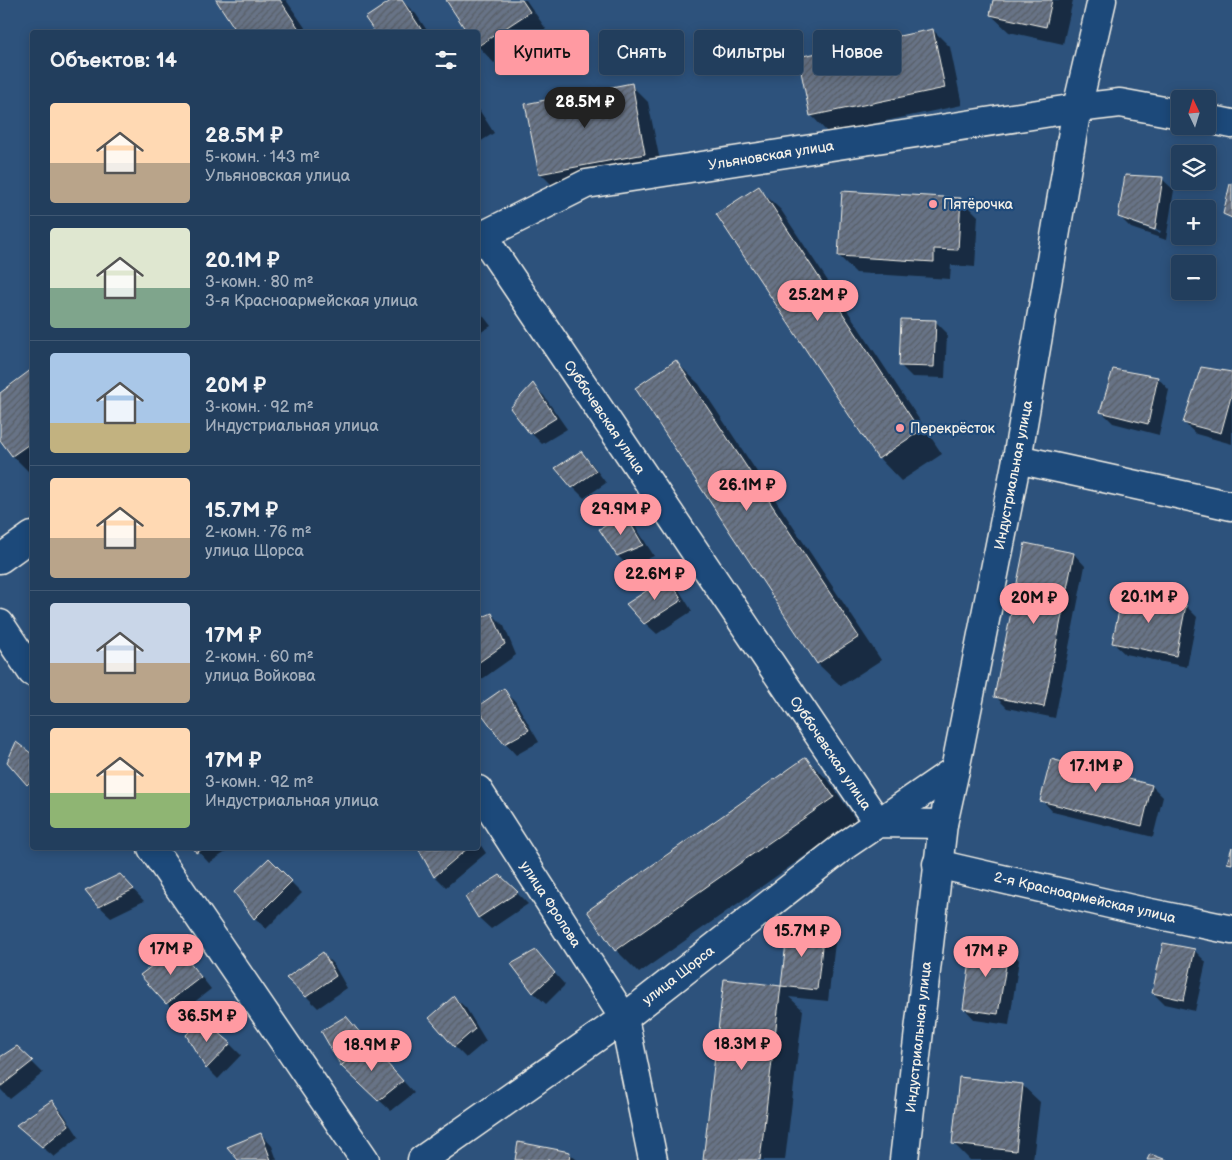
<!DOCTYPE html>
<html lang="ru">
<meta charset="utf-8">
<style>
body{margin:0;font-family:"Balsamiq Sans",sans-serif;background:#2e4966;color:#f1f3f6;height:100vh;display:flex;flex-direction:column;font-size:19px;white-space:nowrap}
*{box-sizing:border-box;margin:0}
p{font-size:16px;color:#a2aebc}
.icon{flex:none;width:28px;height:28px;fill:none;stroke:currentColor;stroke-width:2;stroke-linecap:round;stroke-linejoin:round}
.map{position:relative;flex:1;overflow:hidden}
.details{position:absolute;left:30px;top:30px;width:450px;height:820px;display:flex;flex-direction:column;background:#223e5d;border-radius:5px;box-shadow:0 2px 12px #0003,0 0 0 1px #3f5772}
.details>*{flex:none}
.top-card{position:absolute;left:495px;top:30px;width:475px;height:45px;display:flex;gap:10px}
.needle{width:32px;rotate:356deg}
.buttons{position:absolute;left:1171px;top:90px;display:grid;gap:10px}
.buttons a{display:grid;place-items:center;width:45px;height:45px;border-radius:5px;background:#223e5d;box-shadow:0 2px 12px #0003,0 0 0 1px #3f5772;font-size:25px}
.price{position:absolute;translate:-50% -42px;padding:0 11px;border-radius:18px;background:#ff9aa2;color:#111;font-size:16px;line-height:32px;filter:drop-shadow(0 1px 2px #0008)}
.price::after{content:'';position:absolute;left:50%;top:30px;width:15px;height:11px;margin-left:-8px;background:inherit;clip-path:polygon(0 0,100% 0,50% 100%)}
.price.selected{background:#222;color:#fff}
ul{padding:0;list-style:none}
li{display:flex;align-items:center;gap:15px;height:125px;padding:0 20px}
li+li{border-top:1px solid #3f5772}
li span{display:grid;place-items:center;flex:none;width:140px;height:100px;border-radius:5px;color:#555}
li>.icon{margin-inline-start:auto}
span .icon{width:60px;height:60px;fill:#fffc;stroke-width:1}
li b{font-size:21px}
h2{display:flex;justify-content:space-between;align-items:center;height:60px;padding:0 20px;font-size:21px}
.pill{padding:0 18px;border-radius:5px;background:#223e5d;box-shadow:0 2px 12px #0003,0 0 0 1px #3f5772;font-size:18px;line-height:45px}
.pill.selected{background:#ff9aa2;color:#111}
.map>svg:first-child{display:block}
</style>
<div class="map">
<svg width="1232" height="1160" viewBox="0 0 1232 1160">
<defs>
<pattern id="building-hatch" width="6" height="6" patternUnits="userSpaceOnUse" patternTransform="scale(1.25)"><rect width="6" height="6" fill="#677386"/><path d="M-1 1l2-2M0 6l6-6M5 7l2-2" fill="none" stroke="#585e66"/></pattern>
</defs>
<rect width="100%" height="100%" fill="#2d527c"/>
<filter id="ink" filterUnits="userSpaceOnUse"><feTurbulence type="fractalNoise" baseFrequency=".02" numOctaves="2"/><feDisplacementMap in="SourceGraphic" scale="10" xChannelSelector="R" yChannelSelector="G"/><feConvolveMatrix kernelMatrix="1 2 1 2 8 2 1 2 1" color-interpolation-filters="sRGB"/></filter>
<g filter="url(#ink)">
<g fill="#0007" fill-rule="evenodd">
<path d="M217,0H286L308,32H239Z"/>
<path d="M394,0H401L416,14L428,32H376L367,18Z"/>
<path d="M447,0H526L546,29L494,63L478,46V32H469Z"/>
<path d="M995,0H1073L1063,44L1009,32L991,15Z"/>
<path d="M933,30L950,47L962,105L828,133L811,115Z"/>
<path d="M631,85L648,102L662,171L557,190L540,173Z"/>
<path d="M478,108L494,133L478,143Z"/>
<path d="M1162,179L1174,190L1166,240L1131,228L1119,216ZM1130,220L1161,231L1160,233L1130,222Z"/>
<path d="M758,188L781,210L942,454L901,481L879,458Z"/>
<path d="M961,199L978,216L975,267L951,265L950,279L856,273L839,256Z"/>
<path d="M478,309L491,326L478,334Z"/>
<path d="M935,321L947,333L945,378L912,377L900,365Z"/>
<path d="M676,362L699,384L881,660L841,686L818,664L636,388Z"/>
<path d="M32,371V475L13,456L0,437V394Z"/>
<path d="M1232,373V444L1196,434L1184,423Z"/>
<path d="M1158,378L1169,390L1159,435L1113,423L1101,411Z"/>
<path d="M533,385L544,396L567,429L542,444L531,433Z"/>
<path d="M581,452L592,464L606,483L584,498L573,487Z"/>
<path d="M626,517L637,529L654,556L629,567L617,555Z"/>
<path d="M1074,554L1085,566L1055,718L1007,708L996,697Z"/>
<path d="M668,579L679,590L692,611L657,634L645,623Z"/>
<path d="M1124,593L1186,606L1197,617L1187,667L1125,654L1113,643Z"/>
<path d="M492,614L504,626L516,655L478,682V620Z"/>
<path d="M503,690L515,701L539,742L516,755L505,743L478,707Z"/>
<path d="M17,744L32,755V788L8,762Z"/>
<path d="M806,759L829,781L856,820L639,973L616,950Z"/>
<path d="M1152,786L1163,797L1153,837L1053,812L1042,800Z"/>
<path d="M478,841L486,853L446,887L435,876L420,850L423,848H478Z"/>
<path d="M195,848H232L209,863Z"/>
<path d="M280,871L302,893L266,929L255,918Z"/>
<path d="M500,876L528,904L491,929L479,918L467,897Z"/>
<path d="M131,887L144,901L111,917L99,906Z"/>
<path d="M789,927L823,931L835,943L828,1001L789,997L803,1010L785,1160H704L725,981L782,987Z"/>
<path d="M1008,948L1019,960L1009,1025L975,1020L964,1008Z"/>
<path d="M177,949L188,960L211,989L179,1014L167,1003Z"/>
<path d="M1194,950L1206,962L1195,1011L1164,1004L1153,993Z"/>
<path d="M535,951L565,985L546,1004L534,993L513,965Z"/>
<path d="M323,954L334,965L347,988L318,1008L299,989Z"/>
<path d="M454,997L466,1008L486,1041L466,1058L454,1046Z"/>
<path d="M346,1018L414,1093L391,1111L354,1077Z"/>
<path d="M188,1036L230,1044L241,1055L218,1079L207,1068Z"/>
<path d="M0,1058L32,1062L43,1073L10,1099L0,1089Z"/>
<path d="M1022,1085L1040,1102L1033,1160H970L953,1143Z"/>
<path d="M52,1101L63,1113L79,1137L54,1157L17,1125Z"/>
<path d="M261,1134L272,1146L277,1160H240Z"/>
<path d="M569,1153L577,1160H516Z"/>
</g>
<g fill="url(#building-hatch)" stroke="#f4f1e8">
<path d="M216,0H280L301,32H237Z"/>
<path d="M392,0H402L423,32H375L365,18Z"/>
<path d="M446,0H522L530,12L478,46V32H467Z"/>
<path d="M993,0H1052L1046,27L990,15Z"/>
<path d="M933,29L945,88L810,116L798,57Z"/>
<path d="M632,83L645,154L539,174L525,104Z"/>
<path d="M1125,175L1163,177L1155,230L1118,217Z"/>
<path d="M1232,183V218L1223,214L1230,184Z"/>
<path d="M759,186L920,431L878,459L716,214Z"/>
<path d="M842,191L961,198L958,250L934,249V262L838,256Z"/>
<path d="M901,319L936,320L934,367L899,366Z"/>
<path d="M676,360L859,637L817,664L635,388Z"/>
<path d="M1201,367L1232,372V393L1221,433L1183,423Z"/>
<path d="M32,369V442L12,456L0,440V393Z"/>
<path d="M1113,369L1158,377L1148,424L1100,412Z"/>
<path d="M533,383L556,418L530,434L510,408Z"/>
<path d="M581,451L596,471L572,488L555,468Z"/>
<path d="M626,516L643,545L617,556L599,529Z"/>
<path d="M1025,543L1074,553L1044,707L994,697Z"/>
<path d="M668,577L682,600L644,624L626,604Z"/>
<path d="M1123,592L1186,605L1176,656L1112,643Z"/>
<path d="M492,613L505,644L478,663V619Z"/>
<path d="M504,688L529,730L504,744L478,709V706Z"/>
<path d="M16,742L32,754V780L27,785L7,762Z"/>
<path d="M806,757L834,797L615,951L587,911Z"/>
<path d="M1051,759L1152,785L1142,826L1040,801Z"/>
<path d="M1232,847V864L1227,863Z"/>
<path d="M194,848H204L196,853Z"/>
<path d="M421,848H468L434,877L419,850Z"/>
<path d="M269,858L292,881L254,919L234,892Z"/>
<path d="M120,874L134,889L98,907L85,891Z"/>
<path d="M500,875L518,892L478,918L465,897Z"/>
<path d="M788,926L824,930L817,990L781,986Z"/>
<path d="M973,941L1009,947L998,1014L963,1009Z"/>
<path d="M1163,943L1195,949L1184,1000L1152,993Z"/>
<path d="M177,947L201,977L166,1004L140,975Z"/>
<path d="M536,950L555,973L533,993L511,964Z"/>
<path d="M323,952L336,976L306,997L286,978Z"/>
<path d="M724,979L781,986L760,1160H703Z"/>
<path d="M454,996L475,1029L454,1047L429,1018Z"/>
<path d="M346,1016L367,1041L341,1066L321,1031Z"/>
<path d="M203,1019L231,1043L206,1069L186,1035Z"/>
<path d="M367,1041L403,1081L378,1101L341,1066Z"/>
<path d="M17,1046L33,1061L0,1087V1057Z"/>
<path d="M959,1077L1023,1084L1016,1151L952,1144Z"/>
<path d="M52,1100L69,1125L42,1147L16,1125Z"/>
<path d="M261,1133L271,1160H238L227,1147Z"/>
<path d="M518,1142L570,1152L569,1160H515Z"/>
<path d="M1150,1154L1167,1160H1147Z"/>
</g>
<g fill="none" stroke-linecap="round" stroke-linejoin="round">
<g stroke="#f4f1e8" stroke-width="31">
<g id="street">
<path d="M1208,119L1232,124"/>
<path d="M482,235L878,823L955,770"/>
<path d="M478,238L586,184L1077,108L1120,103L1180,114"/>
<path d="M1017,459L1232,506"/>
<path d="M0,559L32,536"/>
<path d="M0,624L32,672"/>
<path d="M478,790L624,1018L653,1160"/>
<path d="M152,848L365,1160"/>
<path d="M937,864L1136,910L1232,930"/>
<path d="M422,1160L624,1018L844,846L878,823L943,824"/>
<path d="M904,1160L943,824L955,770L1017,459L1077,108L1102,0"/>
</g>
</g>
<use href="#street" stroke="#1f4a7a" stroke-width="28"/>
</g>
</g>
<g fill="#ff9aa2" stroke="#1f4a7a" stroke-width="2">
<circle cx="933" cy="204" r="5"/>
<circle cx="900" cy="428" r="5"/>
</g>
<g text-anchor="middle" stroke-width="4.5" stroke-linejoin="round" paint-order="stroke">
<g font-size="14" fill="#f4f1e8" stroke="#1f4a7a">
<text transform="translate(771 155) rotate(-9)" y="5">Ульяновская улица</text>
<text transform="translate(605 417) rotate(56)" y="5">Суббочевская улица</text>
<text transform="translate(1013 475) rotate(-79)" y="5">Индустриальная улица</text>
<text transform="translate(831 753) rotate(56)" y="5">Суббочевская улица</text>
<text transform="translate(1085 897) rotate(13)" y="5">2-я Красноармейская улица</text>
<text transform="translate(551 904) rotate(57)" y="5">улица Фролова</text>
<text transform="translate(678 975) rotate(-38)" y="5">улица Щорса</text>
<text transform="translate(918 1037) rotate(-84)" y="5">Индустриальная улица</text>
</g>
<g font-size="14" fill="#f4f1e8" stroke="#1f4a7a" text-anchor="start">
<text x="943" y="209">Пятёрочка</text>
<text x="910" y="433">Перекрёсток</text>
</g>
</g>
</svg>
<div class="buttons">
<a><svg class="needle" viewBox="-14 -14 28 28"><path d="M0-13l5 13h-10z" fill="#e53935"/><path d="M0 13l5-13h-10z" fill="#a2aebc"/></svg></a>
<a><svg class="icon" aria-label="layers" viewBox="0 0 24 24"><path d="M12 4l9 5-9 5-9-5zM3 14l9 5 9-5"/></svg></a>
<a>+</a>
<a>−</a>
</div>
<b class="price selected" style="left:585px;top:129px">28.5M ₽</b>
<b class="price" style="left:818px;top:322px">25.2M ₽</b>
<b class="price" style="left:747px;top:512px">26.1M ₽</b>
<b class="price" style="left:621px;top:536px">29.9M ₽</b>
<b class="price" style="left:655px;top:601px">22.6M ₽</b>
<b class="price" style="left:1149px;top:624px">20.1M ₽</b>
<b class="price" style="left:1034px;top:625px">20M ₽</b>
<b class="price" style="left:1096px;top:793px">17.1M ₽</b>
<b class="price" style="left:802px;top:958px">15.7M ₽</b>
<b class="price" style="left:171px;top:976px">17M ₽</b>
<b class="price" style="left:986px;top:978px">17M ₽</b>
<b class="price" style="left:207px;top:1043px">36.5M ₽</b>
<b class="price" style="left:742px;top:1071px">18.3M ₽</b>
<b class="price" style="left:372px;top:1072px">18.9M ₽</b>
<div class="top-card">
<a class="pill selected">Купить</a>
<a class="pill">Снять</a>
<a class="pill">Фильтры</a>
<a class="pill">Новое</a>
</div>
<section class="details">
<h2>Объектов: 14<svg class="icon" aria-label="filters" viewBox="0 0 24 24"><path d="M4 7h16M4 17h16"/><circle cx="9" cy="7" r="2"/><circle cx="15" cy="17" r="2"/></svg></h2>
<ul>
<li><span style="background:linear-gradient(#ffd9b3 60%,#b9a48a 0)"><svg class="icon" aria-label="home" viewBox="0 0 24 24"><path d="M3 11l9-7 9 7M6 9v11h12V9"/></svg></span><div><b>28.5M ₽</b><p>5-комн. · 143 m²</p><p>Ульяновская улица</p></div></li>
<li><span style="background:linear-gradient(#dfe7d0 60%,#7fa58c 0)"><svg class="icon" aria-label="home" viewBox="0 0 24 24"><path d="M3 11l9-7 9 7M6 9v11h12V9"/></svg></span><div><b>20.1M ₽</b><p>3-комн. · 80 m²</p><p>3-я Красноармейская улица</p></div></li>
<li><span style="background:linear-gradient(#a9c7e8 70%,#c2b280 0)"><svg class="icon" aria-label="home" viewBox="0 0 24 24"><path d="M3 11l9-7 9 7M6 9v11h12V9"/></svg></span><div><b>20M ₽</b><p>3-комн. · 92 m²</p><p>Индустриальная улица</p></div></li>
<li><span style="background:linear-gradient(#ffd9b3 60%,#b9a48a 0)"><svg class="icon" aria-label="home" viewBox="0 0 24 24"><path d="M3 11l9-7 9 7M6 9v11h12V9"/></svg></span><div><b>15.7M ₽</b><p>2-комн. · 76 m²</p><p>улица Щорса</p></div></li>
<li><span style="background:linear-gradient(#c9d6e8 60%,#b9a48a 0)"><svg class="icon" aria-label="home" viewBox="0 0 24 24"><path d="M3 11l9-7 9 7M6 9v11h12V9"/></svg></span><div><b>17M ₽</b><p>2-комн. · 60 m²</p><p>улица Войкова</p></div></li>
<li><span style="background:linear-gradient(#ffd9b3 65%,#8fb573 0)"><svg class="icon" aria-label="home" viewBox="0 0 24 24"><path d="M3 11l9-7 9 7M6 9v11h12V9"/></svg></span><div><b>17M ₽</b><p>3-комн. · 92 m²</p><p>Индустриальная улица</p></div></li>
</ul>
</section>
</div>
